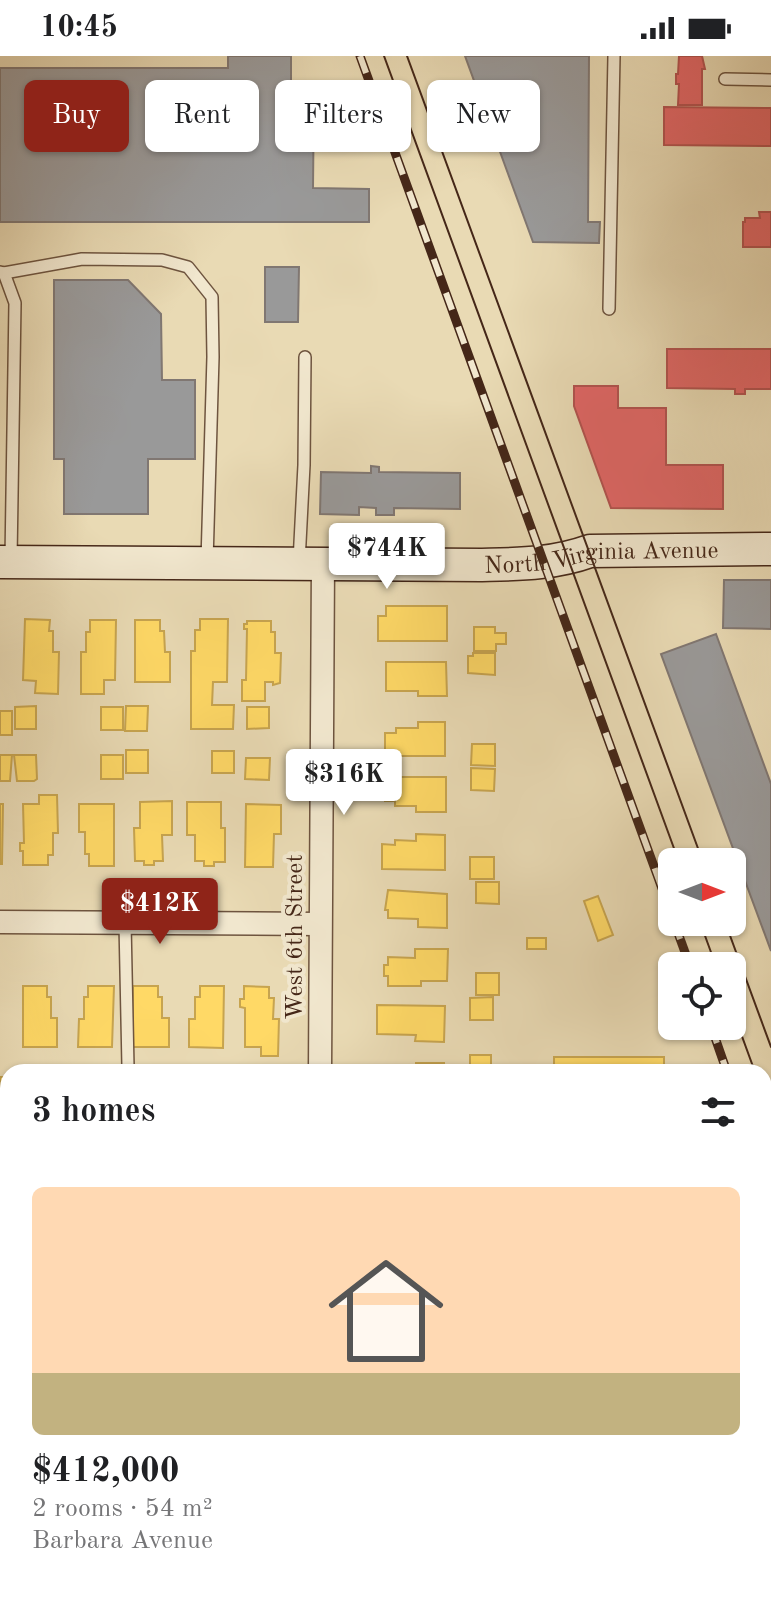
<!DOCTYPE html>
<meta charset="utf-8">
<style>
body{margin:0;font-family:"Old Standard TT",serif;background:#f2f2f2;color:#202124;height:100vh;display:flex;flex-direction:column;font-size:30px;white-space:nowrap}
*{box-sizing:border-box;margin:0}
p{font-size:26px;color:#757577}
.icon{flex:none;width:44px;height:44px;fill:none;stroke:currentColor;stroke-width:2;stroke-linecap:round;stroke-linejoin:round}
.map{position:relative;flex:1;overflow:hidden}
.panel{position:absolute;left:0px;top:1008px;width:772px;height:536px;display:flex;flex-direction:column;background:#fff;border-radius:24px 24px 0 0;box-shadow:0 2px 6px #0004}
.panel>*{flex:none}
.guide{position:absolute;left:24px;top:24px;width:724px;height:72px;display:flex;gap:16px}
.needle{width:52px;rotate:90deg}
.fabs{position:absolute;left:658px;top:792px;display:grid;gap:16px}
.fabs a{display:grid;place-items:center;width:88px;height:88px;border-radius:12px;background:#fff;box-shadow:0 2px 6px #0004;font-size:40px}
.price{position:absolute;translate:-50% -68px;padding:0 18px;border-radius:8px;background:#fff;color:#222;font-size:26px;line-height:52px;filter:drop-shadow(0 2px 4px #0008)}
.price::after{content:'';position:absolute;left:50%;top:48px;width:24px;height:18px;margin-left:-12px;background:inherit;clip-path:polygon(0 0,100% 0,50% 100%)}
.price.active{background:#8f2418;color:#fff}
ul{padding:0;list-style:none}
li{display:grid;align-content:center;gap:16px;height:424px;padding:0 32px}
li+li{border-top:2px solid #e0e0e0}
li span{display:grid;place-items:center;height:248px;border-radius:12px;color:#555}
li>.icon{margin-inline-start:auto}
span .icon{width:144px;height:144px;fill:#fffc;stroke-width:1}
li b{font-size:34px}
h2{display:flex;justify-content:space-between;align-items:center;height:96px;padding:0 32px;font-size:34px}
.pill{padding:0 28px;border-radius:12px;background:#fff;box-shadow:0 2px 6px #0004;font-size:28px;line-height:72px}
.pill.active{background:#8f2418;color:#fff}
.status{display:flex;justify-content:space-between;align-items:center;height:56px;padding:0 40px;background:#fff;direction:ltr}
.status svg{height:22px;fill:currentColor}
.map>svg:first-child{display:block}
</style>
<div class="status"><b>10:45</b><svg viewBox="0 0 49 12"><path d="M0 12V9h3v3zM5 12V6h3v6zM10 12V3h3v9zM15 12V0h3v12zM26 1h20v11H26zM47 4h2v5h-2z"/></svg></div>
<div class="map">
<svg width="771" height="1544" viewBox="0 0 771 1544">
<rect width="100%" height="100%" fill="#e9dab4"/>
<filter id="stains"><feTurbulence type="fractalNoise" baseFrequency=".0025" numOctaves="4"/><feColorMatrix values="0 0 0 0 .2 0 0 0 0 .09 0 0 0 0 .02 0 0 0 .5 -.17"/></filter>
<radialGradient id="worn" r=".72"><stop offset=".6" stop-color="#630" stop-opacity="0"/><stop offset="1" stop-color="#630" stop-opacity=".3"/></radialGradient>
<g fill="#ffd966" stroke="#c7a44f" stroke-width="2">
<path d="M386,550H447V585H378V560H386Z"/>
<path d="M25,563L50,564L49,575H53V596H59L58,638L35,637L36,625L23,624Z"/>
<path d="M200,563H228L227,626H213L212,649H234L233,673H191V595H195V574H200Z"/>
<path d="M90,564H116L115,624H104V638H81V596H86V576H90Z"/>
<path d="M135,564H160V575H164L165,596H170V626H135Z"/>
<path d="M247,565H271V576H275V597H281L280,627L273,629V626H265V645H242V624H246L247,573H244V568H247Z"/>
<path d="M474,571H495V577H506V588H496V595H474Z"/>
<path d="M473,597H495V619L468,617V600H473Z"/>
<path d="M386,606H446L447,640H418V635H386Z"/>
<path d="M36,650V673H15V651Z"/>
<path d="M126,650H148L147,675H125Z"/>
<rect x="101" y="651" width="22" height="23"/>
<path d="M247,651H269V672L247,673Z"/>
<rect x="0" y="655" width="12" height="24"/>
<path d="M418,666H445V700H385V677H396V672H418Z"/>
<path d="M472,688H495V710L471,709Z"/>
<rect x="126" y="694" width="22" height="23"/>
<rect x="212" y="695" width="22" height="22"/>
<path d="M0,699H12L10,725H0Z"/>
<path d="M14,699H36L37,723L34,725H17Z"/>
<rect x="101" y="699" width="22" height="24"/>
<path d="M246,702H270L269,724L245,723Z"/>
<path d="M471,712L495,713L494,735L471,734Z"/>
<path d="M385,721H446V756H416V750H395V745H385Z"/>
<path d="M39,739H57L58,777H53V799H48V809H23V795H20V787H24L23,748H39Z"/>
<path d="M172,745V779H162L163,805H154V809H144V805H135L134,772H140V746Z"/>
<path d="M187,746H221V772H225V806H214V810H204V805H195V779H187Z"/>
<path d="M0,748H3L2,808H0Z"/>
<path d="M79,748H114V810H89V798H85V776H79Z"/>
<path d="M246,748L281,749V778H274L273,811H245Z"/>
<path d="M416,778L445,779V814L382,813V788L395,789V784L416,785Z"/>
<rect x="470" y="801" width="24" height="22"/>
<path d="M476,826H499V848L476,847Z"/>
<path d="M388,834L447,838V872L418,871V863L388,862V854H385Z"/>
<path d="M598,840L613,879L598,885L584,845Z"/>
<rect x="527" y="882" width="19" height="11"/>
<path d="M415,893H448L447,925H421V930H388V920H384V909H388V901L415,902Z"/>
<rect x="476" y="917" width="23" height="22"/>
<path d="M23,930H47V941H51V962H57V991H23Z"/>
<path d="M88,930H114L112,991H78L79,963H84V941H88Z"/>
<path d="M133,930H158V941H162V962H169V991H133Z"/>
<path d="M200,930H224L223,992L189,991V963H195V941H200Z"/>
<path d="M244,930L269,931V942H274L273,963H279L278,1000H261V991H245V952L240,951V943H244Z"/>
<path d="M493,941V964H470V942Z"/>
<path d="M377,949L445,950L444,986L415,985L416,979L377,978Z"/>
<rect x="470" y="999" width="21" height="17"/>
<path d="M554,1001H664V1016H550V1011H554Z"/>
<path d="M416,1007H444V1016H394V1013H416Z"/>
<rect x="0" y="1021" width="8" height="24"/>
<path d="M0,1130H8V1172L5,1171V1154H0Z"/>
<path d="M764,1271H770L768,1335H764Z"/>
<path d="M0,1275L7,1276L4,1336H0Z"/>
<path d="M0,1479H6L5,1514L0,1513Z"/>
<path d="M37,1536H60L59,1544H37Z"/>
<rect x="93" y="1536" width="22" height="8"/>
<path d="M123,1536H153L149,1544H139Z"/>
<rect x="203" y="1536" width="24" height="8"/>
<rect x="242" y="1536" width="33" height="8"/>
</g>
<g fill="#e06666" stroke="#b2534f" stroke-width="2">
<path d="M679,0H702L705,13H702V49H678L679,28H676V18H678Z"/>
<path d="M664,51L771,52V90L664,89Z"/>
<path d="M759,156H771V191H743V166H745V162H760Z"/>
<path d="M667,293H771V333H745V338H735V333L667,332Z"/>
<path d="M574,330H618V352H666V409H723V453L611,452L574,350Z"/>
</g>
<g fill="#999" stroke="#807772" stroke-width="2">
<path d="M228,0H291V31H314L313,132L369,133V166H0V12H228Z"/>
<path d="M465,0H589L588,166H600L599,187L533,186Z"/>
<path d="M265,211H299L298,266H265Z"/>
<path d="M54,224H128L161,258L162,324H195V403H148V458H64V403H54Z"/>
<path d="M371,410L379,411V416L460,417V453L394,452V459H376V452L359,451V459L320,458L321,416L371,417Z"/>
<path d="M724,524H771V573L723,572Z"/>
<path d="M716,578L771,728V895L661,598Z"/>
</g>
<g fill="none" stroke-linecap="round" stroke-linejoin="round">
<g stroke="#6e543f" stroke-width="14">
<g id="lane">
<path d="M725,23L771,24"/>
<path d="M0,216L4,217L82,203L162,204L188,211L212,241L213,301L207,505"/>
<path d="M4,217L15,247L11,503"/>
<path d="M609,253L614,0"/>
<path d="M299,506L304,409L305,301"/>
<path d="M125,867L128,1011"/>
</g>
</g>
<g stroke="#6e543f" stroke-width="25">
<g id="street">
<path d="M0,866L320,868"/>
<path d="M320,1016L323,506"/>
<path d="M0,1220H8"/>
<path d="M318,1544V1536"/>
</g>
</g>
<g stroke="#452718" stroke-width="35">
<g id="secondary">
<path id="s1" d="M0,506L482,509C520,508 554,508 590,495L771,493"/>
</g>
</g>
<use href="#lane" stroke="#f1e7ce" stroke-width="11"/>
<use href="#street" stroke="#f1e7ce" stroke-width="22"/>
<use href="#secondary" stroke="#f1e7ce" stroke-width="32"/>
<g stroke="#452718" stroke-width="2">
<path d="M384,0L679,806"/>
<path d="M407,0L703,806"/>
<path d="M700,866L716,910"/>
<path d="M725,866L771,991"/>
<path d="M732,953L755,1016"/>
<path d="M764,1041L771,1060"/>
</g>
<g stroke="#452718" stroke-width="9">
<g id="rail">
<path d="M360,0L672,860"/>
<path d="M674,866L690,910"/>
<path d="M711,970L727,1016"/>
<path d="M764,1121L771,1141"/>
</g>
</g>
<use href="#rail" stroke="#f1e7ce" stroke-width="6" stroke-dasharray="18" stroke-linecap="butt"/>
</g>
<g text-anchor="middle" stroke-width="8" stroke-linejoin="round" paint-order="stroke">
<g font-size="24" fill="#452718" stroke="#f1e7ce">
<text dy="8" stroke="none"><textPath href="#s1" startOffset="602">North Virginia Avenue</textPath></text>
<text transform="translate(294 881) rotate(-90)" y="8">West 6th Street</text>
</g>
</g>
<rect width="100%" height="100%" filter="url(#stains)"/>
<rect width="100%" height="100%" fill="url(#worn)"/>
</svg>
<div class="fabs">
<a><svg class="needle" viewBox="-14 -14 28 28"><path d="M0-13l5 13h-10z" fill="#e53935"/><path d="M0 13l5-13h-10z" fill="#757577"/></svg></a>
<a><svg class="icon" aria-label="locate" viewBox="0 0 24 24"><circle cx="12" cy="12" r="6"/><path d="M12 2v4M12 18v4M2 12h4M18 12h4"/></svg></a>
</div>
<b class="price" style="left:387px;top:535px">$744K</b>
<b class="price" style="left:344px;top:761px">$316K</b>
<b class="price active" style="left:160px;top:890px">$412K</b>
<div class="guide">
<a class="pill active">Buy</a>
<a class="pill">Rent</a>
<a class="pill">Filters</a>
<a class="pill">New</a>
</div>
<section class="panel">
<h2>3 homes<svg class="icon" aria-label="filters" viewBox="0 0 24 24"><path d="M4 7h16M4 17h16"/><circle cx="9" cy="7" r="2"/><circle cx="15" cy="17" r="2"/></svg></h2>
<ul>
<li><span style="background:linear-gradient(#ffd9b3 75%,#c2b280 0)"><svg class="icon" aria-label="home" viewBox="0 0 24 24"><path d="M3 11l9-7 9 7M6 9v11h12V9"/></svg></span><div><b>$412,000</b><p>2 rooms · 54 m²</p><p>Barbara Avenue</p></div></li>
</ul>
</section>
</div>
